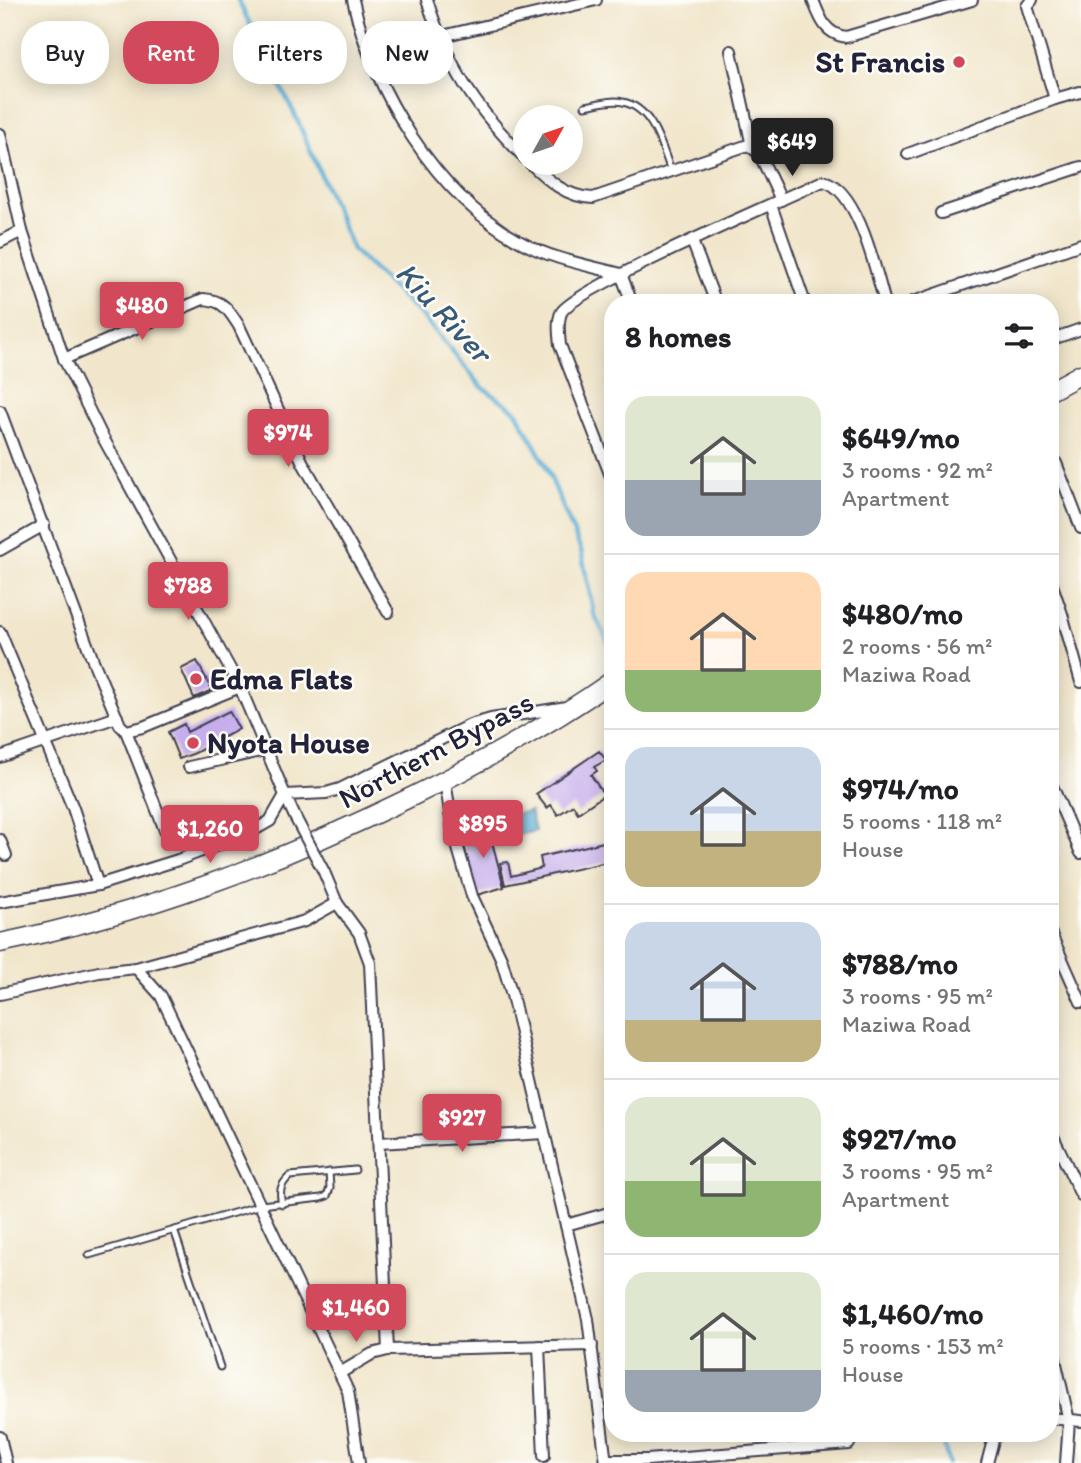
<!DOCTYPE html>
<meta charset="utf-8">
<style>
body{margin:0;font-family:Itim,sans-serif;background:#f6f6f6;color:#202124;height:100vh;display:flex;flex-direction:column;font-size:26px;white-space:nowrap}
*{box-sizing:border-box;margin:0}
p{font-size:23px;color:#757577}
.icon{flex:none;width:38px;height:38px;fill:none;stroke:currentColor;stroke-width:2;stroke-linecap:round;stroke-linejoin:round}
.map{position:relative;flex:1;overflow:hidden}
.sheet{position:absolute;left:604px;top:294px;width:455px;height:1148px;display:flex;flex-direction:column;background:#fff;border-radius:28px;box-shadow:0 4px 18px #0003}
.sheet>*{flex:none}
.banner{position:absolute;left:21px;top:21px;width:478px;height:63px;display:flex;gap:14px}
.needle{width:46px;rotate:50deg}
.buttons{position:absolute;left:513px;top:105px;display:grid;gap:14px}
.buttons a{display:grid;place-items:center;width:70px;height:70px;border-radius:50%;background:#fff;box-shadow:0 4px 18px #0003;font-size:35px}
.price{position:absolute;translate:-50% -60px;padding:0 16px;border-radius:7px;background:#d1495b;color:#fff;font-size:23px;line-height:46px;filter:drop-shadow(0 2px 4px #0008)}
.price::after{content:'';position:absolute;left:50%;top:42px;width:21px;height:16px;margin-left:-10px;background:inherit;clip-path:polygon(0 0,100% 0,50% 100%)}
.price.on{background:#222;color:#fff}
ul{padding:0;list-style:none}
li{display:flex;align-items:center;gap:21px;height:175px;padding:0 21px}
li+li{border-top:2px solid #e0e0e0}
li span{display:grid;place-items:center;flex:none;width:196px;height:140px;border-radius:21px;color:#555}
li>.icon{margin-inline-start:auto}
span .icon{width:84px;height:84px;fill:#fffc;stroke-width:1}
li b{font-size:30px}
h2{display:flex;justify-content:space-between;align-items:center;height:84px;padding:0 21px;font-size:30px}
.pill{padding:0 24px;border-radius:28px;background:#fff;box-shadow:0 4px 18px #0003;font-size:24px;line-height:63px}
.pill.on{background:#d1495b;color:#fff}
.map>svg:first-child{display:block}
</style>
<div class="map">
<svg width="1081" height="1463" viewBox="0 0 1081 1463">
<rect width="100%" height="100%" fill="#fdfcf7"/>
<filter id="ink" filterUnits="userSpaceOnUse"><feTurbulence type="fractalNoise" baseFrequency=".0143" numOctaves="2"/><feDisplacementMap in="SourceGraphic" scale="14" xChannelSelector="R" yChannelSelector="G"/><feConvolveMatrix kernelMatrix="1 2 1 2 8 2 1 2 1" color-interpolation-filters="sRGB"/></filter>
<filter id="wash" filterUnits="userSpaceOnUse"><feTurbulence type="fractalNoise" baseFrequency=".00686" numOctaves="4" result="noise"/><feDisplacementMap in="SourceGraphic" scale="28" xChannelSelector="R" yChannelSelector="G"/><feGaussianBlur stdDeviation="1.57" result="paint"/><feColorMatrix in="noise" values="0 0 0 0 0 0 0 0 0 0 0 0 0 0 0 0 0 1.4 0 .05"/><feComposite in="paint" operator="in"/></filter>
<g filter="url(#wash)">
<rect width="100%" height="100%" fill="#f1e6cb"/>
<path fill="#58aed5" stroke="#3d6888" stroke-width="2" d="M530,811L535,831L497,840L492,820Z"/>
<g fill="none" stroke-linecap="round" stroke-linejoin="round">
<g stroke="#58aed5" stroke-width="4.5">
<path d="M238,0L296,117L353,250L424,318L482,387L516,411L546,466L563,507L581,550L594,614L612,650"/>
<path d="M942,1433L948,1463"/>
</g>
</g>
<g id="blocks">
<g fill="#c6aeed">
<path d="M197,661L212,690L194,698L181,669Z"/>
<path d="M229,711L239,729L195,753L179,759L168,732L184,724L187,732Z"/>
<path d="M599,751L606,760L594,767L597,771L591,775L604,795L578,813L573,805L558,815L551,805L547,808L536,794Z"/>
<path d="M487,823L504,887L477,895L463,842L473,839L470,827Z"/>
<path d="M612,840V861L505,885L500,863L508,862L511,876L542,868L540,857Z"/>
</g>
</g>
</g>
<g filter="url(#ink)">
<use href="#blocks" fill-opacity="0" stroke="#413f51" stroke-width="2"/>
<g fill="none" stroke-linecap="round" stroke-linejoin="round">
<g stroke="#413f51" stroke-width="9">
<g id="lane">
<path d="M585,106C597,104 611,99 623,102C653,108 662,147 671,171"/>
<path d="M282,1204C279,1191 280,1185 290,1176L355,1170"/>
<path d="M174,1230L220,1367"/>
<path d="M89,1255L261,1205L321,1198L327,1196L330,1188L329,1172"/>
</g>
</g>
<g stroke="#413f51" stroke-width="14">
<g id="street">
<path d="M353,0C373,91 436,195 519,241C551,259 586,265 621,274"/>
<path d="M427,0C448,67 475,108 525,158"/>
<path d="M813,0C820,18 825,34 846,37L972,0"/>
<path d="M1032,0L1027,6L1055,99L1080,92"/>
<path d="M438,37L596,0"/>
<path d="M731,51L752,146"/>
<path d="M0,134L22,231L64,359L101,434L240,687L285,795L326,793L340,789L470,725L491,719L567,707"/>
<path d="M908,154L1055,99"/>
<path d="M530,163C549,181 566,197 593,198L748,145L759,153L781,200"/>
<path d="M771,205L805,303"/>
<path d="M941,213L1081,167"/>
<path d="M692,241L716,303"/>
<path d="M0,242L22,231"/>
<path d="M621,274L632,303"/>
<path d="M910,303L1081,244"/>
<path d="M1050,340L1081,329"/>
<path d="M64,359L203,299C223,300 229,310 239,326L303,463L388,612"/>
<path d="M0,411L94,663L120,725L126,731L143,727L240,687"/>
<path d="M1056,463L1081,528"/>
<path d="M612,479L560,345C559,335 557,323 561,313C571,290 786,198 823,181C858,188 876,272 885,303"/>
<path d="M0,550L44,525"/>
<path d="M1050,579L1062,614L1081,682"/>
<path d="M0,632L73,808L98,885"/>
<path d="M126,731L168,838"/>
<path d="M0,757L117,717"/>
<path d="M189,767L265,750"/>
<path d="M445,781L453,831L472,896L501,958L512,995L588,1319L606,1463"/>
<path d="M1050,781L1081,853"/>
<path d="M285,795L295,817"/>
<path d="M0,840L6,855"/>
<path d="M324,872L337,903"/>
<path d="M0,902L98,885L178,860L249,833L270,821L285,795"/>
<path d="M1050,932L1081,1002"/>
<path d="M136,968L161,996L348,1391L359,1463"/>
<path d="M0,994L99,972L136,968L305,921L337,903L359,933L370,963L388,1350L592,1345"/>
<path d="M1050,1130L1081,1195"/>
<path d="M379,1143L544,1133"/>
<path d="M566,1225L612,1212"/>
<path d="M1050,1337L1069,1421L1066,1463"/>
<path d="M539,1346L544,1456"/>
<path d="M340,1373L372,1354L388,1350"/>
<path d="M1050,1418L1081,1421"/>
<path d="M0,1437L6,1463"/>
<path d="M606,1460H647L849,1444"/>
<path d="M987,1463L995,1433"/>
</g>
</g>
<g stroke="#413f51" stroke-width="21">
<g id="primary">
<path d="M1050,391L1081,374"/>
<path d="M0,943C145,913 272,865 405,800C477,765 547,727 612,681"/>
</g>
</g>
<use href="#lane" stroke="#fff" stroke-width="5"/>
<use href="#street" stroke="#fff" stroke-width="10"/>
<use href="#primary" stroke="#fff" stroke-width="18"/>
<g stroke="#413f51" stroke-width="14" stroke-linecap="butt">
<path id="street-bridge" d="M295,817L324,872"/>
</g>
<use href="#street-bridge" stroke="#fff" stroke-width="10"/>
</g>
</g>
<g fill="#d1495b" stroke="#fdfcf7" stroke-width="2.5">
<circle cx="959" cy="62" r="7"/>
<circle cx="196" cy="679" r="7"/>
<circle cx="193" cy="743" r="7"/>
</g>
<g text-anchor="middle" stroke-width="5" stroke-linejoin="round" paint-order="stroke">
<g font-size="30" font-weight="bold" fill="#22223b" stroke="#fdfcf7" text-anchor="start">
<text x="945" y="72" text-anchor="end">St Francis</text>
<text x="210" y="689">Edma Flats</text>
<text x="207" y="753">Nyota House</text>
</g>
<g font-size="30" fill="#22223b" stroke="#fdfcf7">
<text transform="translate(436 750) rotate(-28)" y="10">Northern Bypass</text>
</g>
<g font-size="32" font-style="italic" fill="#385a79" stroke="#fdfcf7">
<text transform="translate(444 312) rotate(47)" y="11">Kiu River</text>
</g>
</g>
</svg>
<div class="buttons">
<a><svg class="needle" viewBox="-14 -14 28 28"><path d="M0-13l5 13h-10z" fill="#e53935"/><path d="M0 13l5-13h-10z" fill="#757577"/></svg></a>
</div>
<b class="price on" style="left:792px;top:178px">$649</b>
<b class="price" style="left:142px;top:342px">$480</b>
<b class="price" style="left:288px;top:469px">$974</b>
<b class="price" style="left:188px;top:622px">$788</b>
<b class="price" style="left:483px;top:860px">$895</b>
<b class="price" style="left:210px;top:865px">$1,260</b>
<b class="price" style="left:462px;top:1154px">$927</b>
<b class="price" style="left:356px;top:1344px">$1,460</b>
<div class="banner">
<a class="pill">Buy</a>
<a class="pill on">Rent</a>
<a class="pill">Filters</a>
<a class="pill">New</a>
</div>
<section class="sheet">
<h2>8 homes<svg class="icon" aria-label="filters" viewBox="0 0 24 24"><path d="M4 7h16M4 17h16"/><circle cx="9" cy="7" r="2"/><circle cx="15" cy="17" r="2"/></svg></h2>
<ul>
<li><span style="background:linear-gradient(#dfe7d0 60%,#9aa5b1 0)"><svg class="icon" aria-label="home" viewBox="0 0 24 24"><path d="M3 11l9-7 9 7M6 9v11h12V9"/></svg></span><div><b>$649/mo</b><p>3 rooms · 92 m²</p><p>Apartment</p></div></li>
<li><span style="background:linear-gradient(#ffd9b3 70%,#8fb573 0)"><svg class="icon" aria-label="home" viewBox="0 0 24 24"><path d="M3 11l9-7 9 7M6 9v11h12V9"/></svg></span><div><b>$480/mo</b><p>2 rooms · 56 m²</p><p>Maziwa Road</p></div></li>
<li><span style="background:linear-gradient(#c9d6e8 60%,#c2b280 0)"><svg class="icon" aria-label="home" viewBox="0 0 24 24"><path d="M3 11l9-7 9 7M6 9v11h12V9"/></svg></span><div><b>$974/mo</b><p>5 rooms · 118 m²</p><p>House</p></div></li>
<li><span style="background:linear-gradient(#c9d6e8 70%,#c2b280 0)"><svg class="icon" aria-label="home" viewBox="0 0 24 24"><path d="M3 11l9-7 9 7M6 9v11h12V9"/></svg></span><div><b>$788/mo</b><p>3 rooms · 95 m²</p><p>Maziwa Road</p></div></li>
<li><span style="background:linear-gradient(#dfe7d0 60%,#8fb573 0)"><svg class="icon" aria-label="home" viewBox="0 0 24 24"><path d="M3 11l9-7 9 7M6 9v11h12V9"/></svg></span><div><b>$927/mo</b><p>3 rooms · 95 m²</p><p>Apartment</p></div></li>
<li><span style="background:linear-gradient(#dfe7d0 70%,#9aa5b1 0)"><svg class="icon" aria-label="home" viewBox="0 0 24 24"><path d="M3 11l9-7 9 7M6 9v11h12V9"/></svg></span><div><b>$1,460/mo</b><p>5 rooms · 153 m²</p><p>House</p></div></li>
</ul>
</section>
</div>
